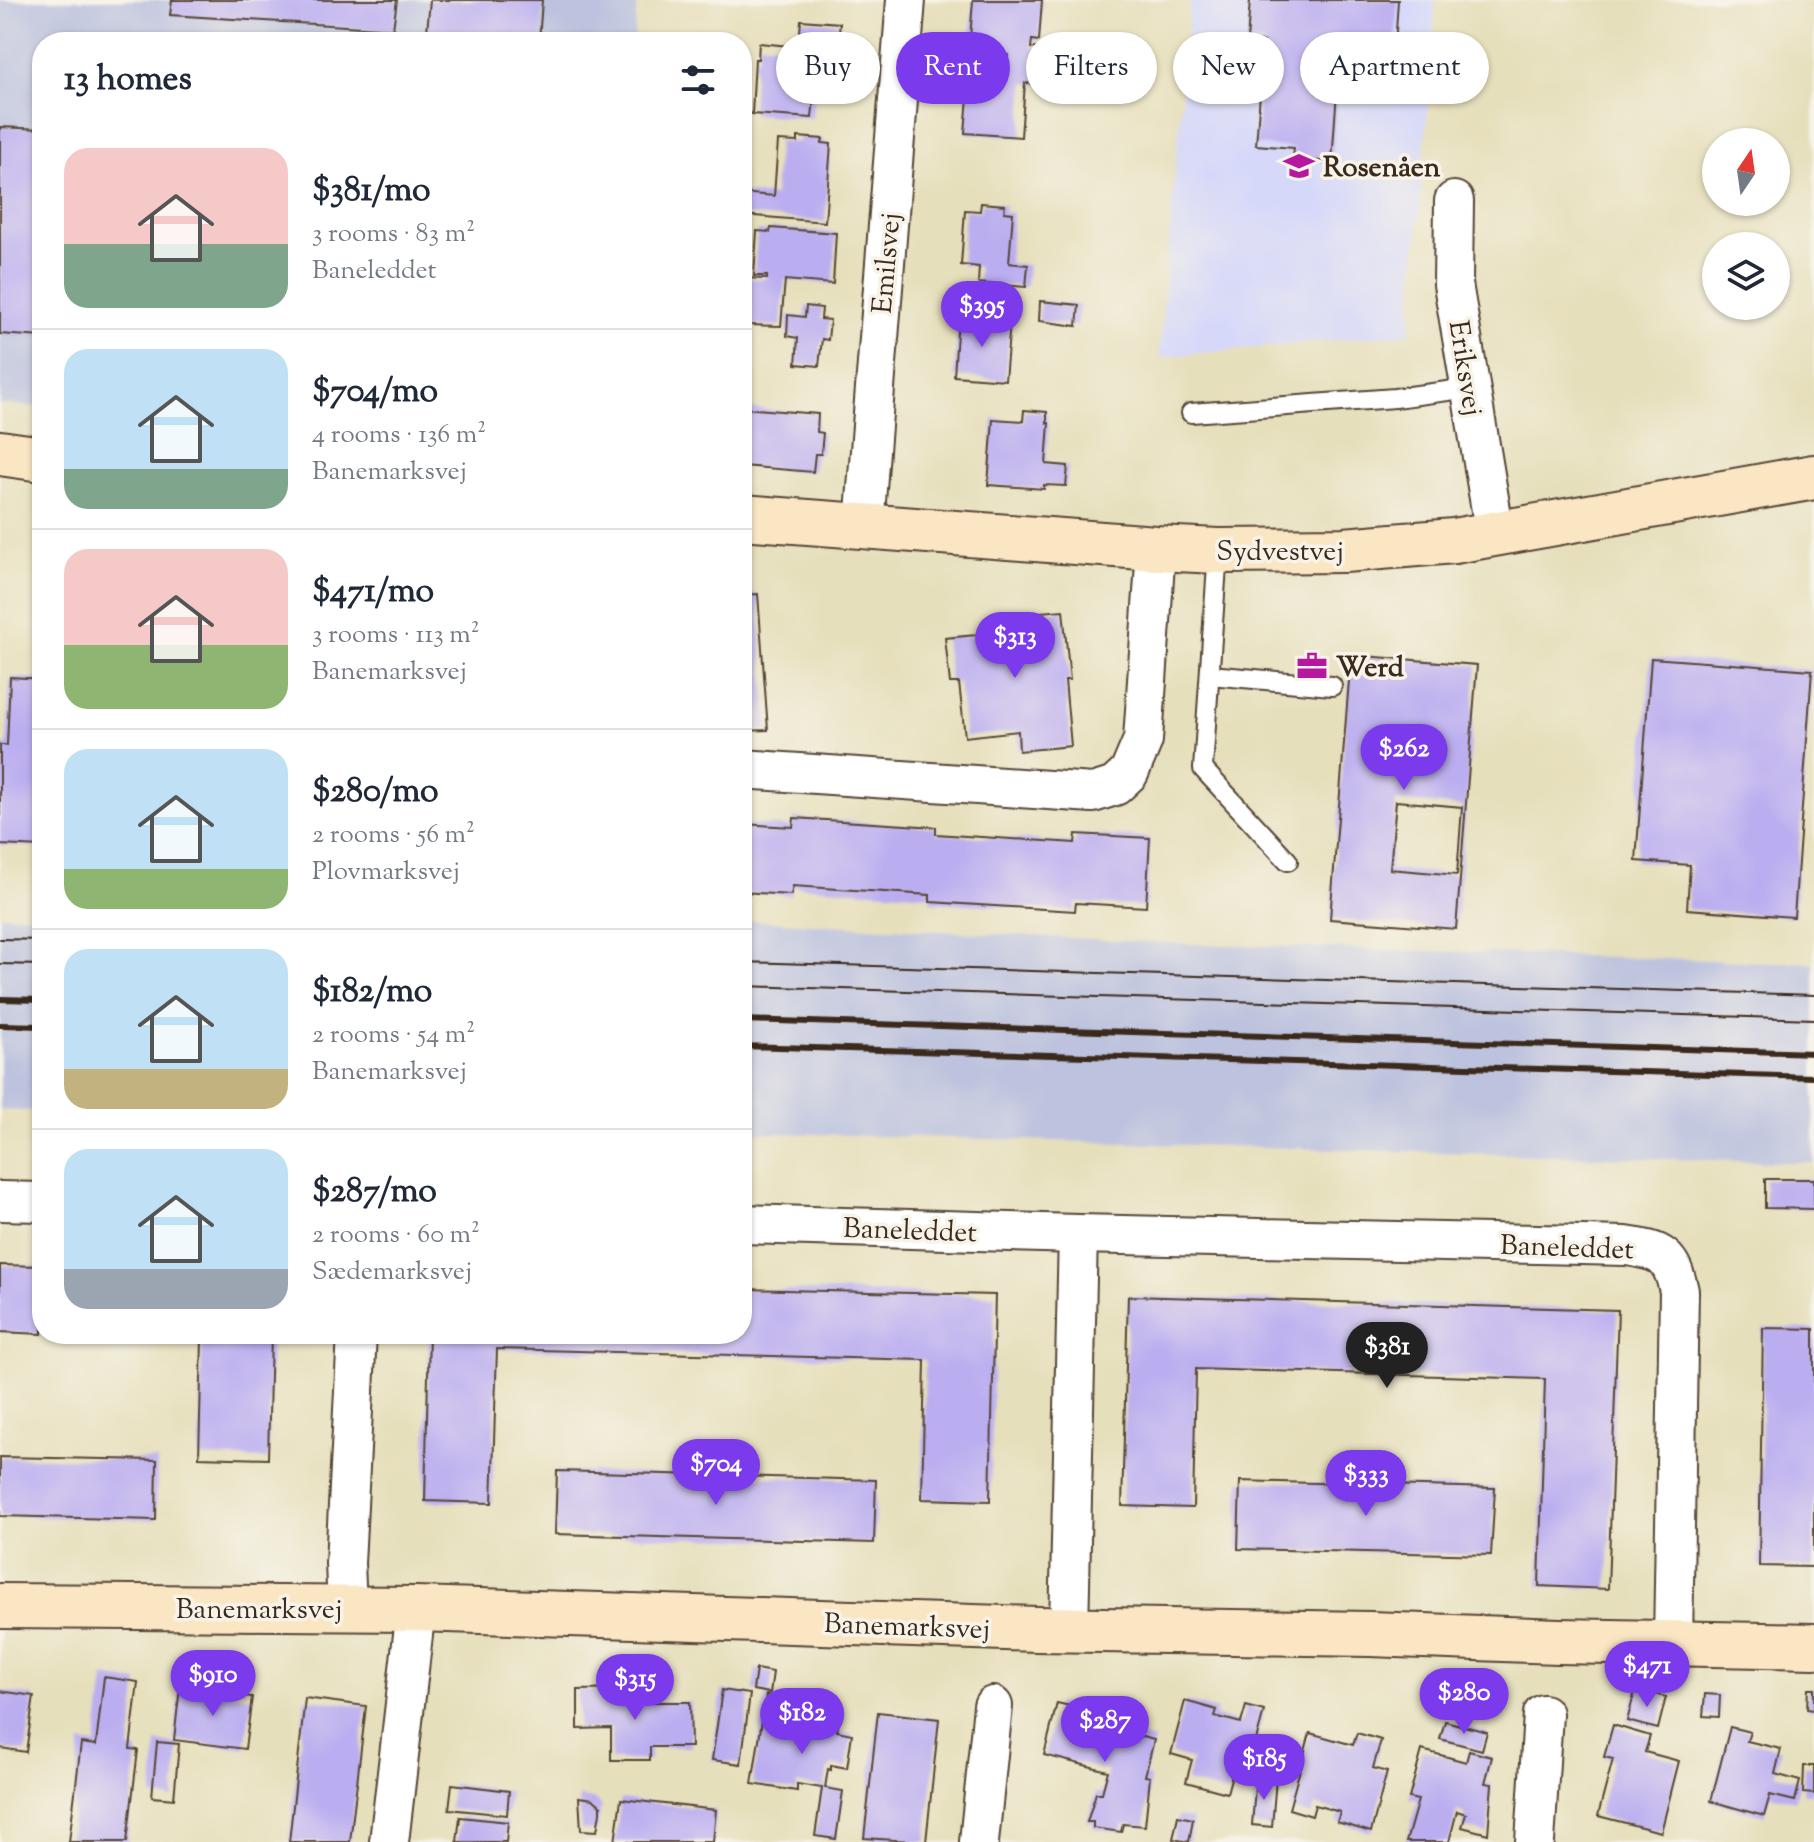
<!DOCTYPE html>
<meta charset="utf-8">
<style>
body{margin:0;font-family:"Sorts Mill Goudy",serif;background:#f2f2f3;color:#1f2937;height:100vh;display:flex;flex-direction:column;font-size:30px;white-space:nowrap}
*{box-sizing:border-box;margin:0}
p{font-size:26px;color:#747a83}
.icon{flex:none;width:44px;height:44px;fill:none;stroke:currentColor;stroke-width:2;stroke-linecap:round;stroke-linejoin:round}
.map{position:relative;flex:1;overflow:hidden}
.panel{position:absolute;left:32px;top:32px;width:720px;height:1312px;display:flex;flex-direction:column;background:#fff;border-radius:32px;box-shadow:0 2px 6px #0004}
.panel>*{flex:none}
.top-card{position:absolute;left:776px;top:32px;width:760px;height:72px;display:flex;gap:16px}
.needle{width:52px;rotate:13deg}
.fabs{position:absolute;left:1702px;top:128px;display:grid;gap:16px}
.fabs a{display:grid;place-items:center;width:88px;height:88px;border-radius:50%;background:#fff;box-shadow:0 2px 6px #0004;font-size:40px}
.price{position:absolute;translate:-50% -68px;padding:0 18px;border-radius:28px;background:#7c3aed;color:#fff;font-size:26px;line-height:52px;filter:drop-shadow(0 2px 4px #0008)}
.price::after{content:'';position:absolute;left:50%;top:48px;width:24px;height:18px;margin-left:-12px;background:inherit;clip-path:polygon(0 0,100% 0,50% 100%)}
.price.active{background:#222;color:#fff}
ul{padding:0;list-style:none}
li{display:flex;align-items:center;gap:24px;height:200px;padding:0 32px}
li+li{border-top:2px solid #e0e1e3}
li span{display:grid;place-items:center;flex:none;width:224px;height:160px;border-radius:24px;color:#555}
li>.icon{margin-inline-start:auto}
span .icon{width:96px;height:96px;fill:#fffc;stroke-width:1}
li b{font-size:34px}
h2{display:flex;justify-content:space-between;align-items:center;height:96px;padding:0 32px;font-size:34px}
.chip{padding:0 28px;border-radius:36px;background:#fff;box-shadow:0 2px 6px #0004;font-size:28px;line-height:72px}
.chip.active{background:#7c3aed;color:#fff}
.map>svg:first-child{display:block}
</style>
<div class="map">
<svg width="1814" height="1842" viewBox="0 0 1814 1842">
<rect width="100%" height="100%" fill="#f7f3e8"/>
<filter id="ink" filterUnits="userSpaceOnUse"><feTurbulence type="fractalNoise" baseFrequency=".0125" numOctaves="2"/><feDisplacementMap in="SourceGraphic" scale="16" xChannelSelector="R" yChannelSelector="G"/><feConvolveMatrix kernelMatrix="1 2 1 2 8 2 1 2 1" color-interpolation-filters="sRGB"/></filter>
<filter id="wash" filterUnits="userSpaceOnUse"><feTurbulence type="fractalNoise" baseFrequency=".006" numOctaves="4" result="noise"/><feDisplacementMap in="SourceGraphic" scale="32" xChannelSelector="R" yChannelSelector="G"/><feGaussianBlur stdDeviation="1.8" result="paint"/><feColorMatrix in="noise" values="0 0 0 0 0 0 0 0 0 0 0 0 0 0 0 0 0 1.4 0 .05"/><feComposite in="paint" operator="in"/></filter>
<g filter="url(#wash)">
<rect width="100%" height="100%" fill="#e6dfbb"/>
<path fill="#d5d8f9" d="M1190,0H1436L1410,333L1159,357Z"/>
<g fill="#bdc3de">
<path d="M0,0H637L634,42H42V407L0,404Z"/>
<path d="M0,915L42,916V1111L0,1110Z"/>
<path d="M742,920L1160,943L1814,963V1163L742,1132Z"/>
</g>
<g id="blocks">
<g fill="#bbaef0" fill-rule="evenodd">
<path d="M172,0H397L393,29L170,15Z"/>
<path d="M430,0H542L539,42H426Z"/>
<path d="M973,0H1042L1039,41L1032,40L1031,48L1060,50L1057,86L1025,83L1021,137L965,133L969,85L985,86L986,77H993L994,66L1007,67L1008,55L969,52Z"/>
<path d="M1250,0H1398L1394,62L1358,59L1359,48L1340,47L1332,162L1293,159L1294,148L1256,145L1264,42L1247,41Z"/>
<path d="M801,20L840,23L837,48L799,45Z"/>
<path d="M1085,40L1097,41L1094,72L1082,70Z"/>
<path d="M759,43L789,46L788,61L825,64L822,98L814,97L812,118L752,114L755,59H758Z"/>
<path d="M0,127L42,129V337L0,334Z"/>
<path d="M798,137L823,139L822,143L831,144L825,222L742,215V193L774,196L778,141L798,142Z"/>
<path d="M981,203L1005,205L1004,212L1013,213L1009,263L1028,265L1026,287L978,283L979,267L961,265L965,210L980,211Z"/>
<path d="M771,228L836,233L833,284L785,280L781,326L748,325L749,308L742,307V278L767,279V276H754L757,231L770,232Z"/>
<path d="M1040,301L1079,305L1077,326L1039,321Z"/>
<path d="M806,306L822,308L821,319L830,320L828,340L822,339L819,366L796,364L798,338L787,336L788,315L805,317Z"/>
<path d="M958,318L1010,322L1005,380L954,376Z"/>
<path d="M743,408L818,414L817,432L823,433L821,454H815L813,472L742,466Z"/>
<path d="M1024,410L1047,412V423H1049L1046,464L1068,466L1066,486L1044,485V489L988,485L993,419L1023,421Z"/>
<path d="M758,594L768,730L742,731V595Z"/>
<path d="M1063,610L1070,680H1065L1071,746L1019,751L1018,731L965,737L959,683H950L945,638L1008,632L1006,615Z"/>
<path d="M1351,655L1477,665L1456,929L1330,919ZM1396,801L1462,807L1457,875L1390,869Z"/>
<path d="M1651,658L1812,670L1794,917L1687,909L1690,865L1636,861Z"/>
<path d="M10,677L42,679V847L0,845V745H7Z"/>
<path d="M794,818L936,827V834L1075,843L1076,834L1150,838L1146,907L1076,903L1075,911L930,902V895L793,886L791,895L742,892V824L793,827Z"/>
<path d="M1765,1179H1814V1209L1765,1208Z"/>
<path d="M0,1265L42,1266V1334L0,1332Z"/>
<path d="M742,1289L995,1295L990,1501L922,1499L925,1360L497,1349L492,1503L425,1501L429,1334H742Z"/>
<path d="M1128,1296L1618,1310L1608,1589L1539,1586L1545,1379L1196,1369L1193,1508L1122,1506Z"/>
<path d="M1763,1328L1814,1329V1567L1759,1566Z"/>
<path d="M133,1334H271L268,1459L199,1457L202,1339L133,1337Z"/>
<path d="M0,1457L157,1460L156,1520L0,1516Z"/>
<path d="M557,1471L876,1480L874,1543L555,1534Z"/>
<path d="M1240,1481L1495,1488L1491,1555L1238,1549Z"/>
<path d="M756,1669L773,1672L770,1693L753,1690Z"/>
<path d="M104,1677L138,1682L130,1749L138,1750L127,1842H69L81,1743L96,1745Z"/>
<path d="M180,1687L252,1697L245,1749L174,1740Z"/>
<path d="M1636,1688L1666,1697L1658,1729L1627,1721Z"/>
<path d="M1808,1688H1814V1710L1807,1709Z"/>
<path d="M631,1689L630,1702H690L691,1747H650V1760H611V1728L578,1729V1690Z"/>
<path d="M722,1690L750,1694L741,1764L712,1760Z"/>
<path d="M0,1691L34,1696L26,1752L0,1748Z"/>
<path d="M1705,1694L1720,1695L1719,1717L1703,1716Z"/>
<path d="M766,1695L789,1699L787,1709L839,1717L837,1731L852,1734L847,1768L831,1765V1770L828,1769L825,1788L843,1791L836,1839L815,1836L822,1788L797,1784V1791L752,1784Z"/>
<path d="M305,1698L366,1706L350,1842H289Z"/>
<path d="M1185,1701L1217,1710L1215,1716L1241,1723L1246,1706L1264,1711L1247,1774L1233,1771L1227,1793L1186,1782L1192,1760L1171,1754Z"/>
<path d="M1057,1703L1092,1711L1090,1719L1135,1730L1134,1735L1154,1740L1145,1776L1150,1777L1145,1826L1123,1824L1121,1832L1093,1828V1822H1087L1096,1793H1102L1108,1771L1044,1755Z"/>
<path d="M878,1712L939,1719L926,1842L864,1838Z"/>
<path d="M1445,1721L1487,1732L1482,1750L1440,1739Z"/>
<path d="M1613,1725L1650,1736L1645,1752L1679,1761L1661,1832L1598,1816L1613,1759L1604,1757Z"/>
<path d="M1730,1727L1750,1732L1747,1741L1781,1749L1775,1774L1800,1781L1795,1801L1770,1795L1764,1816L1711,1801Z"/>
<path d="M1310,1733L1353,1745L1357,1733L1381,1740L1373,1768L1387,1772L1371,1832L1337,1822L1340,1812L1315,1805L1312,1816L1289,1809Z"/>
<path d="M157,1742L179,1744L174,1799L152,1797Z"/>
<path d="M1422,1750L1466,1762L1469,1751L1492,1757L1485,1783L1492,1784L1488,1834L1462,1827L1466,1814L1457,1811L1449,1842H1406L1418,1800L1409,1798Z"/>
<path d="M1804,1766H1814V1794L1803,1793Z"/>
<path d="M1256,1776L1276,1778L1272,1827L1252,1825Z"/>
<path d="M452,1784L509,1791L507,1815L449,1809Z"/>
<path d="M579,1797L593,1799L601,1806L597,1831L581,1830Z"/>
<path d="M621,1799L716,1810L713,1842H615Z"/>
<path d="M1178,1816L1193,1819L1189,1842L1173,1839Z"/>
<path d="M460,1817L508,1822L506,1842H457Z"/>
</g>
</g>
</g>
<g filter="url(#ink)">
<use href="#blocks" fill-opacity="0" stroke="#554536" stroke-width="2"/>
<g fill="none" stroke-linecap="round" stroke-linejoin="round">
<g stroke="#554536" stroke-width="22">
<g id="lane">
<path d="M1191,413L1395,398L1470,388"/>
<path d="M1218,551L1203,769L1288,861"/>
<path d="M1210,675L1332,686"/>
</g>
</g>
<g stroke="#554536" stroke-width="42">
<g id="street">
<path d="M1454,201L1453,284L1495,534"/>
<path d="M864,526L906,0"/>
<path d="M742,769L1093,793L1115,786L1129,773L1143,740L1156,548"/>
<path d="M0,1201L42,1202"/>
<path d="M742,1224L1078,1234L1626,1246C1662,1251 1671,1255 1679,1291L1673,1643"/>
<path d="M347,1608L345,1563L357,1334"/>
<path d="M1069,1629L1078,1234"/>
<path d="M389,1842L416,1609"/>
<path d="M979,1842L993,1706"/>
<path d="M1535,1842L1543,1714"/>
</g>
</g>
<g stroke="#554536" stroke-width="48">
<g id="secondary">
<path d="M0,453L42,459"/>
<path d="M742,517L1156,548L1218,551L1344,550L1454,541L1814,477"/>
<path d="M0,1606L416,1609L1037,1629L1370,1634L1559,1641L1814,1646"/>
</g>
</g>
<use href="#lane" stroke="#fff" stroke-width="18"/>
<use href="#street" stroke="#fff" stroke-width="38"/>
<use href="#secondary" stroke="#fbe6c4" stroke-width="44"/>
<g stroke="#3b2a1e" stroke-width="2">
<path d="M0,939L42,940"/>
<path d="M742,962L1814,995"/>
<path d="M0,964L42,965"/>
<path d="M742,986L1814,1019"/>
</g>
<g stroke="#3b2a1e" stroke-width="6">
<path d="M0,999L42,1000"/>
<path d="M742,1020L1814,1053"/>
<path d="M0,1025L42,1026"/>
<path d="M742,1046L1814,1077"/>
</g>
</g>
</g>
<defs>
<g id="school-bare" transform="scale(2.4)"><path d="M0-5L7-2L0 1L-7-2ZM-4 1L0 2.5L4 1V4Q0 6-4 4Z" fill="#b5179e" stroke="#f7f3e8" stroke-width="2.5" paint-order="stroke"/></g>
<g id="office-bare" transform="scale(2.4)"><path d="M-6-3h4V-5.5h4V-3h4V5H-6ZM-1-4.5V-3h2v-1.5ZM-6 0V1H6V0Z" fill="#b5179e" stroke="#f7f3e8" stroke-width="2.5" paint-order="stroke"/></g>
</defs>
<g fill-rule="evenodd">
<use href="#school-bare" x="1299" y="166"/>
<use href="#office-bare" x="1312" y="666"/>
</g>
<g text-anchor="middle" stroke-width="7" stroke-linejoin="round" paint-order="stroke">
<g font-size="28" font-weight="bold" fill="#3b2a1e" stroke="#f7f3e8" text-anchor="start">
<text x="1323" y="176">Rosenåen</text>
<text x="1336" y="676">Werd</text>
</g>
<g font-size="28" fill="#3b2a1e" stroke="#f7f3e8">
<text transform="translate(885 263) rotate(-85)" y="10">Emilsvej</text>
<text transform="translate(1467 368) rotate(81)" y="10">Eriksvej</text>
<text x="1280" y="560">Sydvestvej</text>
<text transform="translate(910 1229) rotate(2)" y="10">Baneleddet</text>
<text transform="translate(1567 1246) rotate(2)" y="10">Baneleddet</text>
<text x="259" y="1618">Banemarksvej</text>
<text transform="translate(907 1625) rotate(2)" y="10">Banemarksvej</text>
</g>
</g>
</svg>
<div class="fabs">
<a><svg class="needle" viewBox="-14 -14 28 28"><path d="M0-13l5 13h-10z" fill="#e53935"/><path d="M0 13l5-13h-10z" fill="#747a83"/></svg></a>
<a><svg class="icon" aria-label="layers" viewBox="0 0 24 24"><path d="M12 4l9 5-9 5-9-5zM3 14l9 5 9-5"/></svg></a>
</div>
<b class="price" style="left:982px;top:349px">$395</b>
<b class="price" style="left:1015px;top:680px">$313</b>
<b class="price" style="left:1404px;top:792px">$262</b>
<b class="price active" style="left:1387px;top:1390px">$381</b>
<b class="price" style="left:716px;top:1507px">$704</b>
<b class="price" style="left:1366px;top:1518px">$333</b>
<b class="price" style="left:1647px;top:1709px">$471</b>
<b class="price" style="left:213px;top:1718px">$910</b>
<b class="price" style="left:635px;top:1722px">$315</b>
<b class="price" style="left:1464px;top:1736px">$280</b>
<b class="price" style="left:802px;top:1756px">$182</b>
<b class="price" style="left:1105px;top:1764px">$287</b>
<b class="price" style="left:1264px;top:1802px">$185</b>
<div class="top-card">
<a class="chip">Buy</a>
<a class="chip active">Rent</a>
<a class="chip">Filters</a>
<a class="chip">New</a>
<a class="chip">Apartment</a>
</div>
<section class="panel">
<h2>13 homes<svg class="icon" aria-label="filters" viewBox="0 0 24 24"><path d="M4 7h16M4 17h16"/><circle cx="9" cy="7" r="2"/><circle cx="15" cy="17" r="2"/></svg></h2>
<ul>
<li><span style="background:linear-gradient(#f6c9c9 60%,#7fa58c 0)"><svg class="icon" aria-label="home" viewBox="0 0 24 24"><path d="M3 11l9-7 9 7M6 9v11h12V9"/></svg></span><div><b>$381/mo</b><p>3 rooms · 83 m²</p><p>Baneleddet</p></div></li>
<li><span style="background:linear-gradient(#bfe0f5 75%,#7fa58c 0)"><svg class="icon" aria-label="home" viewBox="0 0 24 24"><path d="M3 11l9-7 9 7M6 9v11h12V9"/></svg></span><div><b>$704/mo</b><p>4 rooms · 136 m²</p><p>Banemarksvej</p></div></li>
<li><span style="background:linear-gradient(#f6c9c9 60%,#8fb573 0)"><svg class="icon" aria-label="home" viewBox="0 0 24 24"><path d="M3 11l9-7 9 7M6 9v11h12V9"/></svg></span><div><b>$471/mo</b><p>3 rooms · 113 m²</p><p>Banemarksvej</p></div></li>
<li><span style="background:linear-gradient(#bfe0f5 75%,#8fb573 0)"><svg class="icon" aria-label="home" viewBox="0 0 24 24"><path d="M3 11l9-7 9 7M6 9v11h12V9"/></svg></span><div><b>$280/mo</b><p>2 rooms · 56 m²</p><p>Plovmarksvej</p></div></li>
<li><span style="background:linear-gradient(#bfe0f5 75%,#c2b280 0)"><svg class="icon" aria-label="home" viewBox="0 0 24 24"><path d="M3 11l9-7 9 7M6 9v11h12V9"/></svg></span><div><b>$182/mo</b><p>2 rooms · 54 m²</p><p>Banemarksvej</p></div></li>
<li><span style="background:linear-gradient(#bfe0f5 75%,#9aa5b1 0)"><svg class="icon" aria-label="home" viewBox="0 0 24 24"><path d="M3 11l9-7 9 7M6 9v11h12V9"/></svg></span><div><b>$287/mo</b><p>2 rooms · 60 m²</p><p>Sædemarksvej</p></div></li>
</ul>
</section>
</div>
